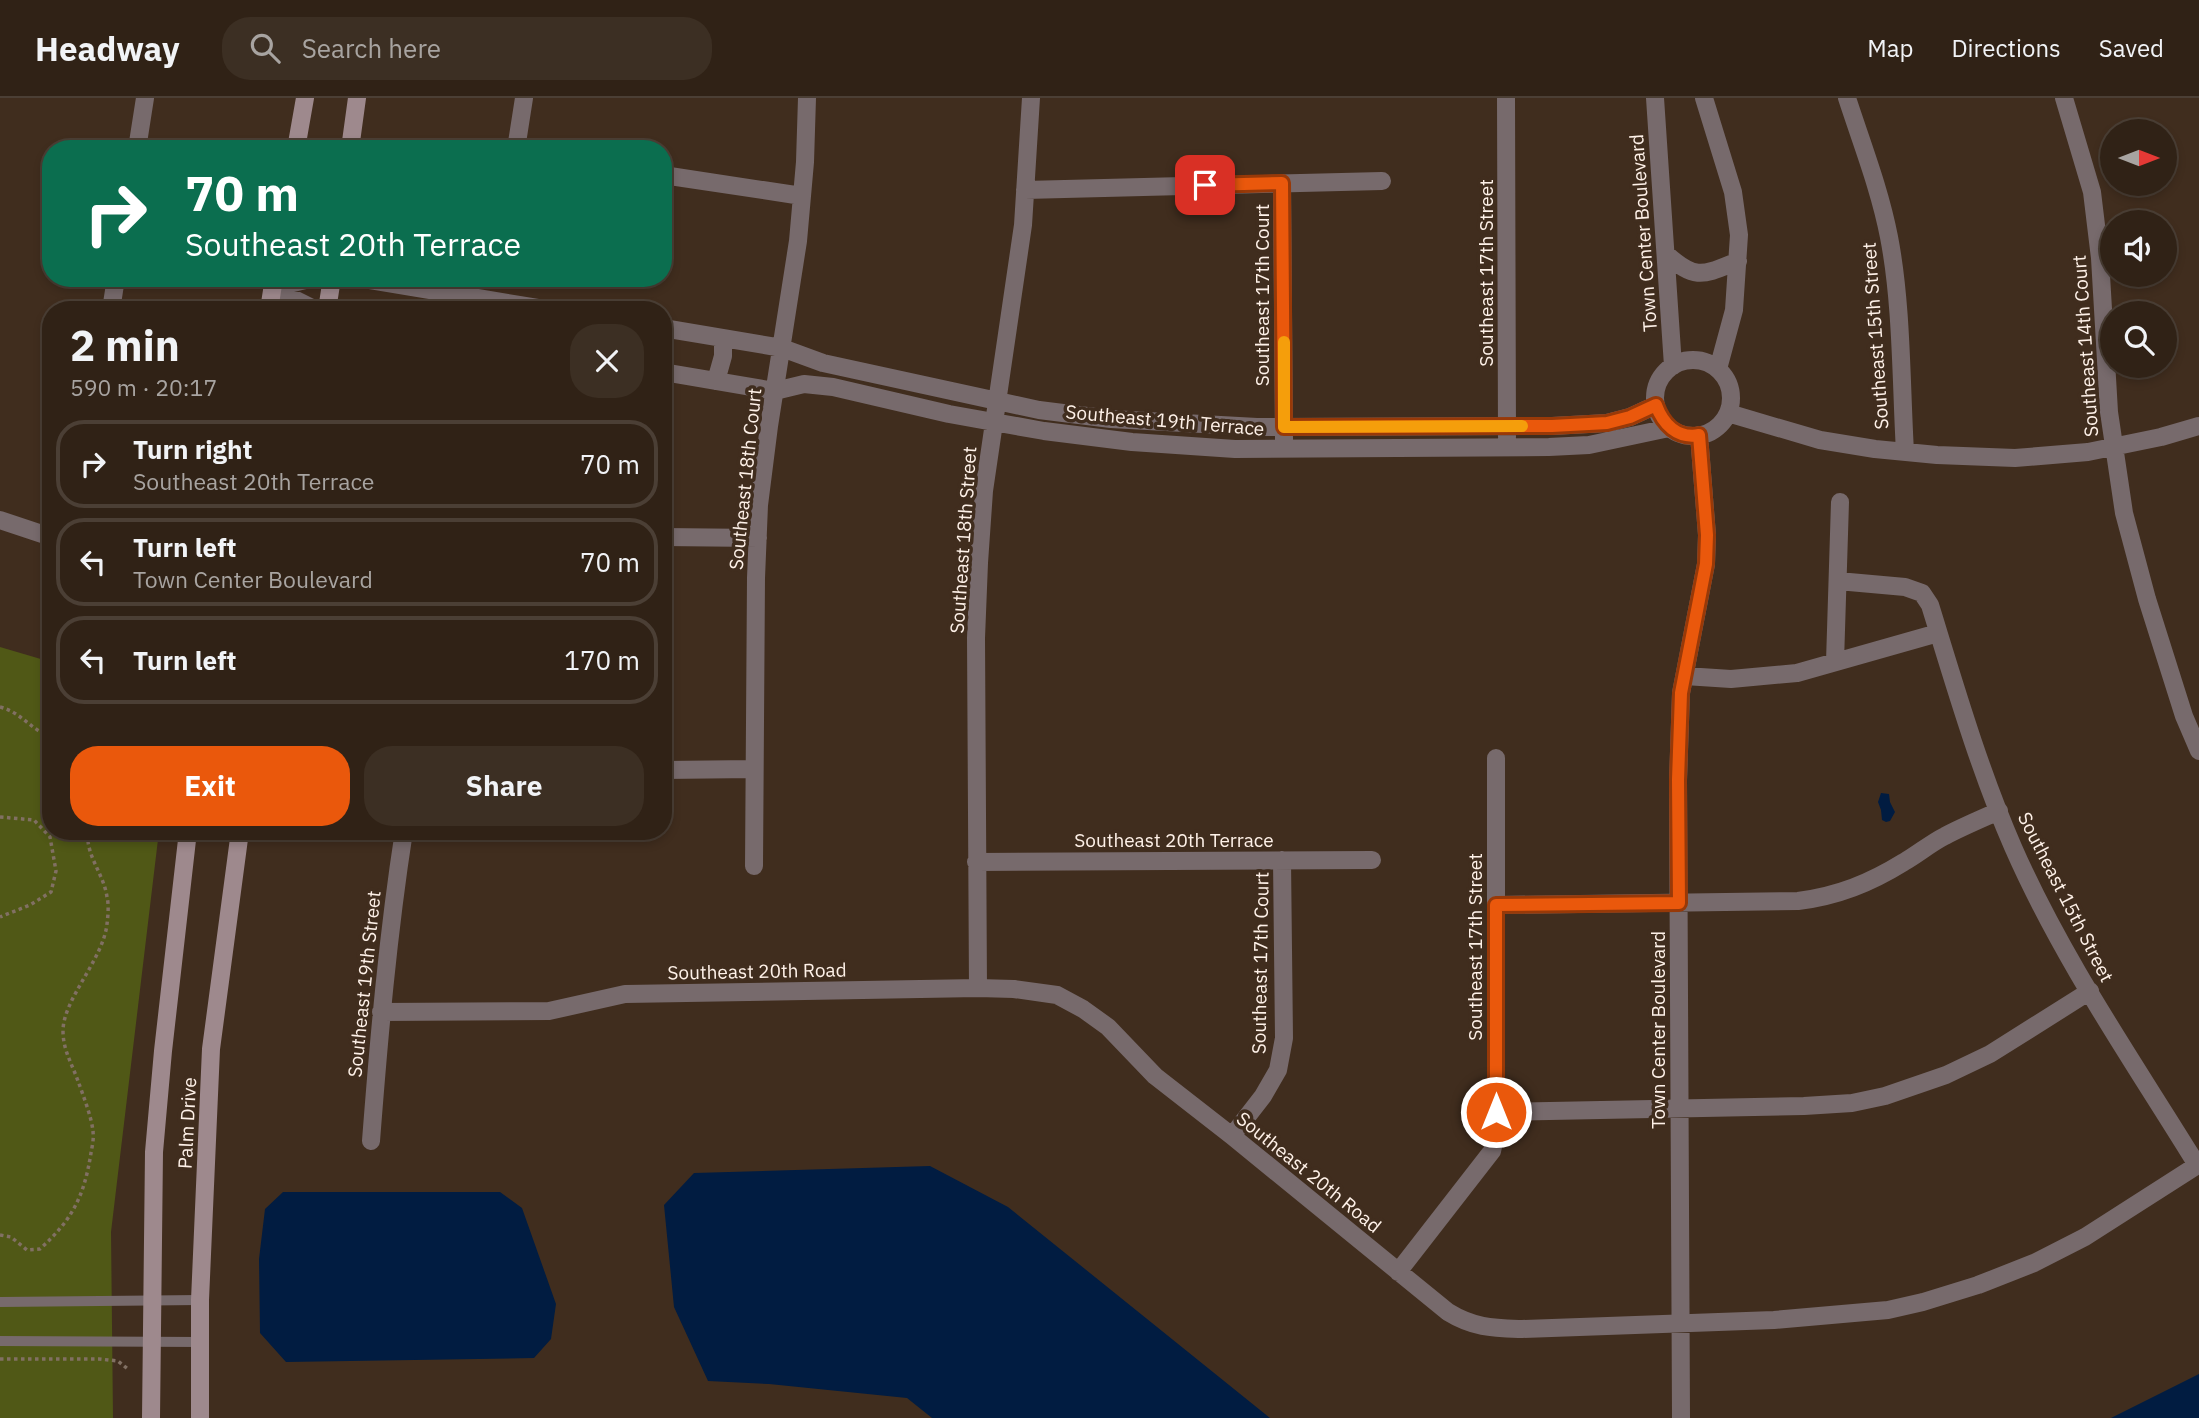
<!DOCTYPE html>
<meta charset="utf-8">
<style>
body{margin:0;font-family:"IBM Plex Sans",sans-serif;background:#3c2f23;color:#f1f3f6;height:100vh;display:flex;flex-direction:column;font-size:26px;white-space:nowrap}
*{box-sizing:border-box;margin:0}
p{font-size:23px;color:#a8a4a1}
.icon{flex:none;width:38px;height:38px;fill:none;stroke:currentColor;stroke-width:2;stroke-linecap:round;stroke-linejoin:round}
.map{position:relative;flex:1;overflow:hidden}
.drawer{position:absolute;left:42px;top:203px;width:630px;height:539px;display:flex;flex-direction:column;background:#302216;border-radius:28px;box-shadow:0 4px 10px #0003,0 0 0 2px #4b3f35}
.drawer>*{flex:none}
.guide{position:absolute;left:42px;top:42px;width:630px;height:147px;border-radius:28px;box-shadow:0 4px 10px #0003,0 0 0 2px #4b3f35;background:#0b6e4f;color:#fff;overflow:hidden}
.needle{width:46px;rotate:90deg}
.buttons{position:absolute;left:2100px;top:21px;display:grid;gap:14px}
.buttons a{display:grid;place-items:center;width:77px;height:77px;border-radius:50%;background:#302216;box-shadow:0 4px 10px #0003,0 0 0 2px #4b3f35;font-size:35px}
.pin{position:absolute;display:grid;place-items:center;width:60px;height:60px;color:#fff;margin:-30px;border-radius:14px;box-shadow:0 4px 10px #0006}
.me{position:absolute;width:77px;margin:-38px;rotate:0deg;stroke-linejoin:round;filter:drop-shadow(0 0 5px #0008)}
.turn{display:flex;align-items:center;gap:24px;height:147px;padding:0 28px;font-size:32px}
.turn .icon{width:91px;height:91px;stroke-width:2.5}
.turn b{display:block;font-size:49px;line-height:60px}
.round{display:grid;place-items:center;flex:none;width:74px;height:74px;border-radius:28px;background:#3c2f23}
.headline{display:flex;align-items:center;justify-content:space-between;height:119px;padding:0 28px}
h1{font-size:42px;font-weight:800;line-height:52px}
.button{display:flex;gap:14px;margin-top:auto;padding:14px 28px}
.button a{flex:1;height:80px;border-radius:28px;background:#ea580c;color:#fff;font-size:28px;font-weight:800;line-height:80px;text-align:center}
.button a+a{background:#3c2f23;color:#f1f3f6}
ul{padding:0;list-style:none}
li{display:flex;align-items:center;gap:21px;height:88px;margin:0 14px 10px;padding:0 14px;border:4px solid #4b3f35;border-radius:28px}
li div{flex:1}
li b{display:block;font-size:26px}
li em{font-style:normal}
header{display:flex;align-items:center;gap:42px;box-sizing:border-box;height:98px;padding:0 35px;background:#302216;border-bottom:2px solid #4b3f35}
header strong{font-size:33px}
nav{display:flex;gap:38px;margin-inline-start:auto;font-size:24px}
.search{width:490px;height:63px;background:#3c2f23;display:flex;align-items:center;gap:18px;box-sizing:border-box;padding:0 24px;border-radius:28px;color:#a8a4a1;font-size:26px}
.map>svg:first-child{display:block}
.green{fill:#505816}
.water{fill:#011c41}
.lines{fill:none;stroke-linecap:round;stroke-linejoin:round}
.path{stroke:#817063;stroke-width:3.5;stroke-dasharray:3.5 3.5;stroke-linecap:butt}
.service{stroke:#776a6c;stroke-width:10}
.minor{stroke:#776a6c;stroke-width:18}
.secondary{stroke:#9e898d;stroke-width:18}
.route-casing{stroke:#983908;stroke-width:18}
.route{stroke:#ea580c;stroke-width:12}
.slow{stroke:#f59e0b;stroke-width:12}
.labels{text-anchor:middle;stroke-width:7;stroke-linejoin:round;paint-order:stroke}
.street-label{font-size:19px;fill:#fef1e8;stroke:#402d1e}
</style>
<header>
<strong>Headway</strong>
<div class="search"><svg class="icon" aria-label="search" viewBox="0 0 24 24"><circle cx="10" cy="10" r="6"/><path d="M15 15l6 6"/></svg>Search here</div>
<nav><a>Map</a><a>Directions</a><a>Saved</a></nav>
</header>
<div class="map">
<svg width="2199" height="1320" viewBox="0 0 2199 1320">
<rect width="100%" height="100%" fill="#402d1e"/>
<path class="green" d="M0,549l51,15v169h108l-48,401 2,186h-113z"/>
<path class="water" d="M1881,695l8,1 1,8 5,10 -5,9 -4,1 -4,-2 -1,-10 -3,-8z
M930,1068l78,41 262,211h-338l-25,-20 -138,-14 -61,-3 -34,-74 -10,-102 30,-32z
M283,1094h217l22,16 34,96 -5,35 -17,19 -248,4 -26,-29 -1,-74 6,-50z
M2199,1276v44h-88z"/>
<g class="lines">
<path class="path" d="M0,609c21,5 31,23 51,30
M0,719l34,3 16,17 6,34 -5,21 -21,13 -30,12
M0,1137l11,2 16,13 13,-1c32,-29 44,-52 51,-96 1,-6 3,-14 2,-21 -1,-14 -10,-37 -15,-51 -6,-17 -15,-31 -15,-50 0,-32 40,-71 44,-107 1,-8 2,-19 0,-27 -3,-23 -22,-42 -19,-66
M0,1261h99l19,2 11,9"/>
<path class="service" d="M0,1204l200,-2
M0,1243l200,1"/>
<path class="minor" d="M1506,0l1,339
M1655,0l18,268
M1704,0l29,94 6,43 -5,75 -16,59
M1847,0c15,46 33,92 42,139 13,67 12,146 16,215
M2064,0l28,94 8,66 9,154 15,101 23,86 37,117 15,35
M137,51l8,-51
M516,51l8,-51
M663,77l139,21
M1282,85l2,256
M1025,92l357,-9
M1666,156c30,27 37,21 72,7
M358,180l192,32
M272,190l44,22
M272,190l42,-10
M111,212l5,-32
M663,230l119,20 41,15 216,47 72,9 146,8 295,-1 55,-3 23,-6 26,-12
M1655 300a38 38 0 1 1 76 0a38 38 0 1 1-76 0Z
M663,274l112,19 29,-7 29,3 116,27 95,17 88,11 103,7 314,-2 40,-2 80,-17
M716,283l7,-25v-18
M1728,315l92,27 55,9 62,6 78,3 73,-6 73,-15 38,-11
M0,422l51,17
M663,439l95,1
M1838,483l67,6 17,6 8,12c25,81 49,164 83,242 49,112 120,214 184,318
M1835,564l5,-160
M1685,578l46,3 66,-6 141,-40
M663,672l91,-1
M976,764l396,-2
M754,768l2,-288 3,-73 10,-79 29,-185 7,-79 2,-64
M1496,807l302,-4c40,-5 72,-18 106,-39 14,-8 27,-19 41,-26 17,-9 36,-17 54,-25
M978,890l-2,-350 3,-75 5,-72 39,-266 8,-127
M381,914l168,-1 76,-17 353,-6 36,1 43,6 26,14 25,18 47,49 77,60 216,176c26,16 45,16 74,17l252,-9 114,-10 35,-8 55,-17 56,-22 51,-26 114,-73
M1496,1014l308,-6 48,-3 33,-7 61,-21 44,-21 100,-63
M1232,1038l31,-40 15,-26 6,-32 -2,-178
M371,1043c8,-104 17,-207 33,-310
M1398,1174l94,-121 4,-18v-375
M1681,1319l-3,-636 3,-88 25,-129 1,-29 -8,-100"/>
<path class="secondary" d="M296,51l9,-51
M350,51l7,-51
M269,212l5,-32
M327,212l5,-32
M151,1320l3,-266 9,-101 25,-220
M200,1320v-118l11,-251 29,-218"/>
</g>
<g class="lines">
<g class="route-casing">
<path id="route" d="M1205,87l77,-2 2,244 268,-1 55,-3 23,-6 26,-12c7,19 21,34 43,30l8,100 -1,29 -25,129 -3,87 1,123 -183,2v207"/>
</g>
<use href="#route" class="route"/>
<path class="slow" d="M1284,244v85l238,-1"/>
</g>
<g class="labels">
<g class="street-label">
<text transform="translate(1643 135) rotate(-94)" y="7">Town Center Boulevard</text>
<text transform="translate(1486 175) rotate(-90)" y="7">Southeast 17th Street</text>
<text transform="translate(1262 197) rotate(-90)" y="7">Southeast 17th Court</text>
<text transform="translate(1875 238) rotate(-94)" y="7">Southeast 15th Street</text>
<text transform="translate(2085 248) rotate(-94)" y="7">Southeast 14th Court</text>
<text transform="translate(1165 322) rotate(5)" y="7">Southeast 19th Terrace</text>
<text transform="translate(745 381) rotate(-84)" y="7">Southeast 18th Court</text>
<text transform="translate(963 442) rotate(-86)" y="7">Southeast 18th Street</text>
<text x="1174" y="749">Southeast 20th Terrace</text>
<text transform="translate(2066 799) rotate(63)" y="7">Southeast 15th Street</text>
<text transform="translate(1475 849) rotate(-90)" y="7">Southeast 17th Street</text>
<text transform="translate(1260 865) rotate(-89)" y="7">Southeast 17th Court</text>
<text transform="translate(757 873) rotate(-1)" y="7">Southeast 20th Road</text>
<text transform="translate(364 886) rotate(-84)" y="7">Southeast 19th Street</text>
<text transform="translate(1658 932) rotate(-90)" y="7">Town Center Boulevard</text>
<text transform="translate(187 1025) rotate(-87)" y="7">Palm Drive</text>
<text transform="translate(1309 1074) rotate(39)" y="7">Southeast 20th Road</text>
</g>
</g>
</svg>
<div class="buttons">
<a><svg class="needle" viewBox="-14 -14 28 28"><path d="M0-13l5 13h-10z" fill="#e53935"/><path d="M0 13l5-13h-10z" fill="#a8a4a1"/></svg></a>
<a><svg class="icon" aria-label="sound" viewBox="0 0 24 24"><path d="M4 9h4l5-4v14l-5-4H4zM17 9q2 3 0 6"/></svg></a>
<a><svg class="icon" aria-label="search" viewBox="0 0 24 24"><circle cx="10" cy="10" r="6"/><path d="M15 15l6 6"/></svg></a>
</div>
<div class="pin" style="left:1205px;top:87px;background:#d93025"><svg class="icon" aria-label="arrive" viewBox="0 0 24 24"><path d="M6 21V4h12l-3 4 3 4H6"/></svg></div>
<svg class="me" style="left:1496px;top:1014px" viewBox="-20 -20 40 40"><circle r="17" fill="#ea580c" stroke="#fff" stroke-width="3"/><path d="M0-11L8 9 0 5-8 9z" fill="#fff"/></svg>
<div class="guide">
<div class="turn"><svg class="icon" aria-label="right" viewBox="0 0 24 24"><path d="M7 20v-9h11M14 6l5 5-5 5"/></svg><div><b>70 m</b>Southeast 20th Terrace</div></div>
</div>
<section class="drawer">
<div class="headline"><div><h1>2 min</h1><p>590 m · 20:17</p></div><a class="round"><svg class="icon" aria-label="close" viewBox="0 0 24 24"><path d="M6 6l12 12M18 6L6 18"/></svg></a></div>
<ul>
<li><svg class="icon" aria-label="right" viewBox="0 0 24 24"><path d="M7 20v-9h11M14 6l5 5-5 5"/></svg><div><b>Turn right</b><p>Southeast 20th Terrace</p></div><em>70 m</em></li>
<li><svg class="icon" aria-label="left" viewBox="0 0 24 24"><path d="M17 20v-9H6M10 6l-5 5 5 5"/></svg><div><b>Turn left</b><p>Town Center Boulevard</p></div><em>70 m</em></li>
<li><svg class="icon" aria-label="left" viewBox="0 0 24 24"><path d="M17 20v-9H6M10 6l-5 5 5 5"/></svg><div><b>Turn left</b></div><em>170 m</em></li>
</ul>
<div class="button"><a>Exit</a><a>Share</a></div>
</section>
</div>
